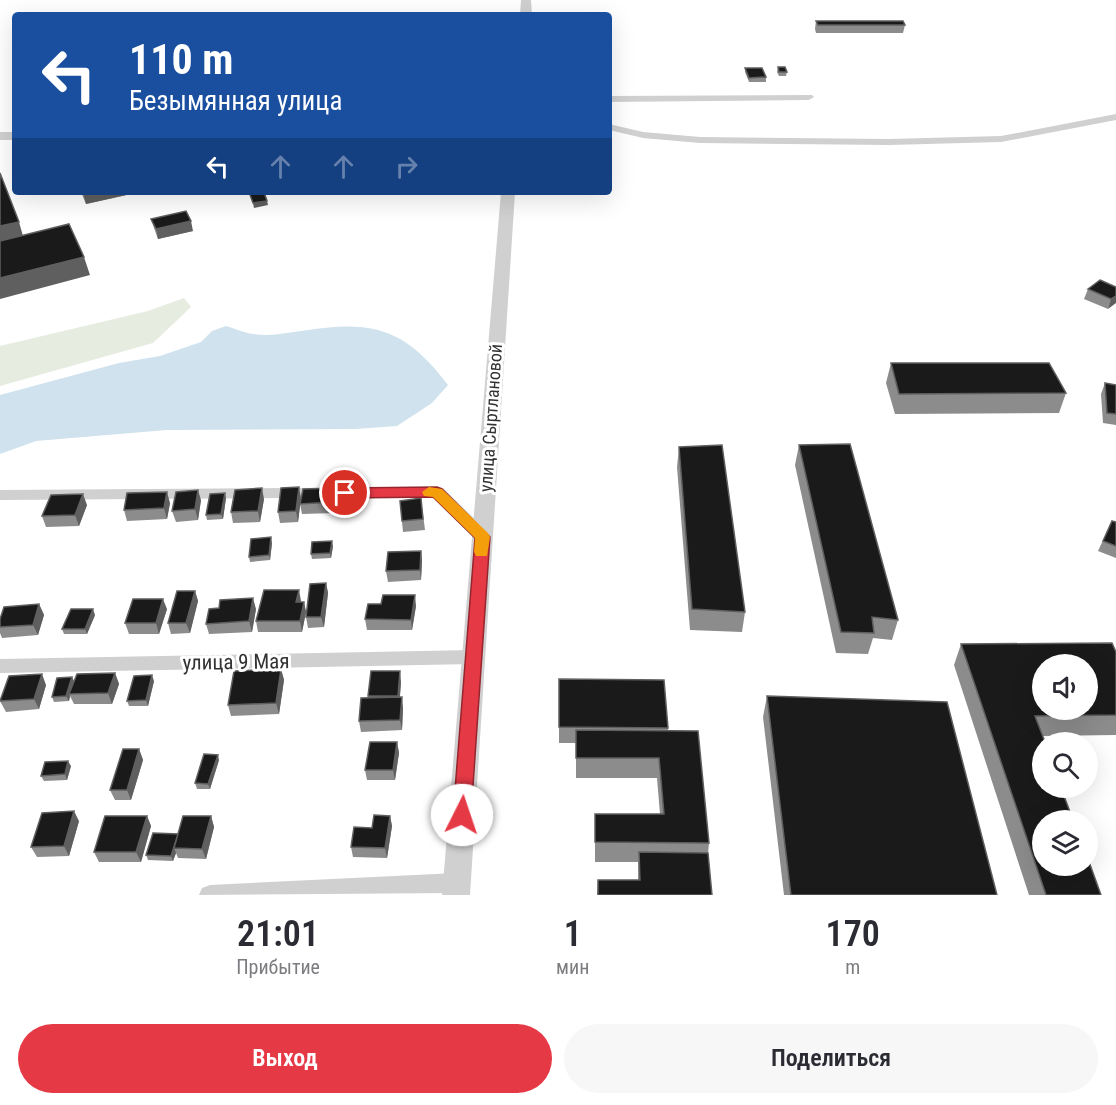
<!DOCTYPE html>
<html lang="ru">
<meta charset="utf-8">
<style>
body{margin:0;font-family:"Roboto Condensed",sans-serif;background:#f7f7f7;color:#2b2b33;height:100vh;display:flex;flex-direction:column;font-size:22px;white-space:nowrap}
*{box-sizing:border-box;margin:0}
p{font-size:20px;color:#7c7c81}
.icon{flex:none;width:33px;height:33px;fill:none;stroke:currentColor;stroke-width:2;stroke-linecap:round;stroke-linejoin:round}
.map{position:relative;height:895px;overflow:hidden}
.details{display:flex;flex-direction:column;background:#fff;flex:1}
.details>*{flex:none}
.top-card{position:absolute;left:12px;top:12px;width:600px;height:183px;border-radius:6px;box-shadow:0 6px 24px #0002;background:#1a4fa0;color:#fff;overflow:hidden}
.controls{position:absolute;left:1032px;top:654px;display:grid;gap:12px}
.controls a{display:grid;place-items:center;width:66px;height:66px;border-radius:50%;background:#fff;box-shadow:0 6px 24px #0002;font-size:30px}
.pin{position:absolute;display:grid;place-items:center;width:51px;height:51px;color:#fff;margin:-26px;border:3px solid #fff;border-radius:50%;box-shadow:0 2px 6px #0007}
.me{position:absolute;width:66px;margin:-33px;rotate:4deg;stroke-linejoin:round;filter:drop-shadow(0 0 4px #0008)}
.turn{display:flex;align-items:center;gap:21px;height:126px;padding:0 18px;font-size:27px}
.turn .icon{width:78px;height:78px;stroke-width:2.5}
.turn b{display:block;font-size:42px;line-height:51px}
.lanes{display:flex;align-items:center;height:57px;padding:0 18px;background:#0003;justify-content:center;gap:30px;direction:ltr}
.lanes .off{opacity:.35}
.eta{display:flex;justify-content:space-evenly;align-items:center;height:102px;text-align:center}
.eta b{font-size:36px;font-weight:600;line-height:42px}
.button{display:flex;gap:12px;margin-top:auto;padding:12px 18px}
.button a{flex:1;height:69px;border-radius:36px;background:#e63946;color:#fff;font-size:24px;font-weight:600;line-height:69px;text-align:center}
.button a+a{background:#f7f7f7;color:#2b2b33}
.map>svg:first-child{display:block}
.green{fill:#e6ecdf}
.water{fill:#cfe2ee}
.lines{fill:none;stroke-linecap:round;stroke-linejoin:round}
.minor{fill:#d0d0d0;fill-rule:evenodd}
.tertiary{fill:#d0d0d0;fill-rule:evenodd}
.wall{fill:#8c8c8c}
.shaded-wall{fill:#5f5f5f}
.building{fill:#1a1a1a;stroke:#5f5f5f;stroke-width:1.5;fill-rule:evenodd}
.route{fill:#e63946;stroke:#96252e;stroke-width:1.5}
.slow{fill:#f59e0b}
.labels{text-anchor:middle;stroke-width:6;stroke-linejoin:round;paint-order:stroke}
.street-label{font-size:18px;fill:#333;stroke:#fff}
.near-street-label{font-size:21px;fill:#333;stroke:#fff}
</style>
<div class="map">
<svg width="1116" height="895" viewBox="0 0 1116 895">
<rect width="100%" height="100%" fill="#fff"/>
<path class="green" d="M184,298l7,9 -38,36 -153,43v-40l148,-35z"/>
<path class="water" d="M226,326c8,2 18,7 27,8 17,3 38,-2 55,-4 67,-10 98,0 140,55l-16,18 -35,23 -42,3 -188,1 -131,11 -36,13v-59l119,-32 41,-7 41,-14 11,-11z"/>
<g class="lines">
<path class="minor" d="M812,95l2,2 -5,3 -200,2v-6z
M1116,114v6l-115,22 -112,3 -189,-2 -57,-5 -34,-8v-6l34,8 57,5 189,2 112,-3z
M437,487l6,1 46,45 2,4 -2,4h-12l-44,-44 -433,3v-10z
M473,650l6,2 3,5 -3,5 -6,2 -473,9v-14z
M457,873l8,3 3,7 -3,7 -8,3 -258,2 3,-7 8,-3z"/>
<path class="tertiary" d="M521,0h10l1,15h-12z
M0,132h15v8h-15z
M501,192h14l-45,703h-28z"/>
</g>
<path class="wall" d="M816,21l89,4 -2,8h-87l-1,-4z
M778,67l9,5 -1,4h-7l-2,-4z
M745,68l21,9v5h-17l-4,-10z
M81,192h59l-54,12z
M151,219l42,12 -35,8 -4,-11z
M1116,287l-8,22 -24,-10 4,-10z
M891,363l175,30 -7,20 -164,1 -9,-31z
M1105,383l11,2v40l-13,-2 -2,-29z
M799,445l99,175 -6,20 -19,-2 -5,16 -32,-1 -41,-188z
M679,447l66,165 -3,20 -52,-2 -13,-163z
M337,488l1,10 -2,15 -34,1 -2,-10z
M226,498l-3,21 -16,1 -1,-5z
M301,498l-3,24 -18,1 -2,-11z
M421,498l4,32 -22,2 -3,-31z
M264,499l-4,23 -27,1 -2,-11z
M201,500l-3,20 -22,2 -4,-11z
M170,503l-3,16 -40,2 -3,-11z
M87,505l-8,21 -33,1 -4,-11z
M1112,521l4,1v36l-18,-7z
M272,543l-2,17 -20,2 -1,-5z
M333,546l-2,12 -19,1 -1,-5z
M421,551l1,10 -1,19 -33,2 -2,-11z
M326,583l2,10 -4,34 -16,1 -2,-11z
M195,591l3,10 -8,32 -19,1 -3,-11z
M301,601v1h3l2,10 -4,20h-44l-2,-11z
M39,604l5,11 -6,20 -36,3 -2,-5v-14z
M416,606l-4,24h-45l-2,-11z
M167,609l-8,25h-30l-4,-11z
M256,609l-4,23 -43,2 -3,-10z
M95,615l-8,19h-23l-2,-5z
M961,644l155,8v83l-74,1 59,159h-72l-75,-230z
M281,669l3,11 -5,34 -48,2 -3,-11z
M115,673l4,11 -7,20h-38l-4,-8 -1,5 -15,1 -2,-5 20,-20 2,4z
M559,679l109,49v2l41,113 -1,11 4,41h-115l1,-15h40v-18h-43v-48h65l-3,-36h-81v-35h-17z
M154,681l-6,25h-19l-2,-5z
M401,682l-1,15 3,11 -1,22 -41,2 -2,-11 9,-23v-2z
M46,685l-7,24 -33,3 -6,-11z
M767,696l230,199h-213l-21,-178z
M397,742l2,11 -4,27h-28l-2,-10z
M139,749l4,11 -12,40h-16l-5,-10z
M219,760l-9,29h-13l-2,-6z
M71,766l-4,14 -23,1 -3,-5z
M147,816l4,10 -10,36h-42l-5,-10z
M211,816l3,11 -8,32 -28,-1 -2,-5 -3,8 -25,-1 -2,-5 32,-21z
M390,816l2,10 -5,32 -34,-1 -2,-10z
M79,821l-10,35 -32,1 -6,-10z"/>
<path class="shaded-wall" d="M83,192h57l-54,12z
M267,201l1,4 -14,3 -1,-5z
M191,221l2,10 -35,8 -2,-10z
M19,222l4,14 -23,5v-15z
M84,257l6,18 -90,24v-21z
M1116,296v7l-8,6 3,-10z
M299,487l2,11 -3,24 -2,-11z
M262,488l2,11 -4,23 -2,-11z
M337,488l1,10 -2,15 -2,-11z
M198,490l3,10 -3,20 -3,-11z
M167,492l3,11 -3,16 -3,-11z
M225,493l1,5 -3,21 -2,-5z
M83,494l4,11 -8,21 -4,-11z
M271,537l1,6 -2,17 -1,-5z
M332,541l1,5 -2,12 -1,-5z
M421,551l1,10 -1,19 -1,-10z
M326,583l2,10 -4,34 -3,-10z
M299,590l2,11 -3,11 -2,-10z
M195,591l3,10 -8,32 -4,-10z
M415,595l1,11 -4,24 -1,-10z
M253,598l3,11 -4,23 -3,-11z
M163,599l4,10 -8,25 -3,-11z
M304,602l2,10 -4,20 -2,-11z
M39,604l5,11 -6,20 -5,-10z
M93,609l2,6 -8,19 -2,-5z
M281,669l3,11 -5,34 -3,-11z
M400,671l1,11 -2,24 -1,-10z
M115,673l4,11 -7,20 -4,-11z
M42,674l4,11 -7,24 -5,-10z
M152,675l2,6 -6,25 -2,-6z
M72,677l2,5 -5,12 1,2 -1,5 -3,-5z
M402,697l1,11 -1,22 -2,-10z
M397,742l2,11 -4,27 -2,-10z
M139,749l4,11 -12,40 -4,-10z
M218,755l1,5 -9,29 -2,-5z
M68,761l3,5 -4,14 -2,-6z
M74,811l5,10 -10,35 -5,-10z
M147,816l4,10 -10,36 -5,-10z
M211,816l3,11 -8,32 -4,-10z
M390,816l2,10 -5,32 -2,-10z
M178,834l-4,14 2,5 -3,8 -2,-5z"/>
<path class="building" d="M816,21h87l2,4h-87z
M778,67h7l2,5h-8z
M745,68h17l4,9 -17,1z
M0,173l19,49 -19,4z
M249,192h15l3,9 -14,2z
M186,211l5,10 -35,8 -5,-10z
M69,224l15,33 -84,21v-37z
M1100,280l16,7v9l-5,3 -23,-10z
M891,363h158l17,30 -167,1z
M1105,383l11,2v29l-9,-1z
M850,444l48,176 -26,-3 2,16 -33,-1 -42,-187z
M722,445l23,167 -53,-3 -13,-162z
M299,487l-3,24 -18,1 3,-24z
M262,488l-4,23 -27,1 4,-22z
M337,488l-3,14 -34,2 3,-15z
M198,490l-3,19 -23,2 4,-19z
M167,492l-3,16 -40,2 3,-17z
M225,493l-4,21 -15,1 4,-21z
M83,494l-8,21 -33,1 9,-21z
M421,498l2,21 -21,2 -2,-20z
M1112,521l4,1v24l-13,-5z
M271,537l-2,18 -20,2 2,-18z
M332,541l-2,12 -19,1 1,-12z
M421,551l-1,19 -34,1 2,-19z
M326,583l-5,34h-15l4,-33z
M264,590h35l-3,12h8l-4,19h-44z
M177,591h18l-9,32h-18z
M383,595h32l-4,25 -46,-1 3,-15h13z
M253,598l-4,23 -43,3 3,-15 10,-1 1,-8z
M133,599h30l-7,24h-31z
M39,604l-6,21 -33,2v-8l4,-12z
M71,609h22l-8,20h-23z
M1112,643l4,9v63l-81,1 10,26h-3v46h19l12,32h-31v46h46v-7l13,36h-55l-85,-251zM1042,664h46v46h-46z
M281,669l-5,34 -48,2 6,-34z
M371,671h29l-2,25h-30z
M115,673l-7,20 -39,1 8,-20z
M42,674l-8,25 -34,2 9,-25z
M152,675l-6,25 -19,1 7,-25z
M72,677l-6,19 -14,1 5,-19z
M559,679l105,1 4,48 -109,-1z
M767,696l180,6 50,193h-206z
M402,697l-2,23 -41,1 2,-23z
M576,730l122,1 11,112 -114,-1v-28h69l-5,-56h-83z
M370,742h27l-4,28h-28z
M123,749h16l-12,41h-17z
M204,754l14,1 -10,29 -13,-1z
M68,761l-3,13 -24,2 4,-14z
M74,811l-10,35 -33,1 11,-34z
M374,815l16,1 -5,32 -34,-1 3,-20 18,1z
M105,816h42l-11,36h-42z
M183,816h28l-9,33 -28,-1z
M153,833l25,1 -7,22 -25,-1z
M639,852l69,1 4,42h-114v-15h42z"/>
<path class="route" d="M437,487l5,2 48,48 -19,278 -2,6 -7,2 -7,-2 -2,-6 22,-277 -42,-41 -88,1 -7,-5 7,-5z"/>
<path class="slow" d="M429,487l13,2 46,44 2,4 -3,19h-11l-2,-4 1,-14 -42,-41 -9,-1 -2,-4z"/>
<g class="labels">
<g class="street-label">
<text transform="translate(491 418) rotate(-86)" y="6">улица Сыртлановой</text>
</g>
<g class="near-street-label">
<text transform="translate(236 662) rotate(-1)" y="7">улица 9 Мая</text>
</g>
</g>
</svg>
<div class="controls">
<a><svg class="icon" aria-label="sound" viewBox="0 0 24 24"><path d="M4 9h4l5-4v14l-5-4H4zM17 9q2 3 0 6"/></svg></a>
<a><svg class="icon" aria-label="search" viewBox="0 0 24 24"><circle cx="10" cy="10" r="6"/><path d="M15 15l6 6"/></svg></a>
<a><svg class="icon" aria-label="layers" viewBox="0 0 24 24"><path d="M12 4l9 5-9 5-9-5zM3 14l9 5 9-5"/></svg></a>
</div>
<div class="pin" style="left:345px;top:493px;background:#d93025"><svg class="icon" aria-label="arrive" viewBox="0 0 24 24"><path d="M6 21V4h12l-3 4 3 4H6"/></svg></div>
<svg class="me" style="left:462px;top:815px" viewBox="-20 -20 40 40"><circle r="19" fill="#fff"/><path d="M0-13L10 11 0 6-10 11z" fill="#e63946"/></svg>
<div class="top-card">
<div class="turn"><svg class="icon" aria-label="left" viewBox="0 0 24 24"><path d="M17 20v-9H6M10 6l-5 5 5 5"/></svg><div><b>110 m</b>Безымянная улица</div></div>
<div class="lanes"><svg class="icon" aria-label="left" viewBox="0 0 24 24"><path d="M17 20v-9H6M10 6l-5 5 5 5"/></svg><svg class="icon off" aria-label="ahead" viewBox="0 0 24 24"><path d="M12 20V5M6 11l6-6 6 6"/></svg><svg class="icon off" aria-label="ahead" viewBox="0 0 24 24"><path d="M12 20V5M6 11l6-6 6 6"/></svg><svg class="icon off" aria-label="right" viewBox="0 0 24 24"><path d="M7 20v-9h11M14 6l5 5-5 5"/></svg></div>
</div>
</div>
<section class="details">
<div class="eta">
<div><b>21:01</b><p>Прибытие</p></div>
<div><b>1</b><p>мин</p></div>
<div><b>170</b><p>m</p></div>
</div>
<div class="button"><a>Выход</a><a>Поделиться</a></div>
</section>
